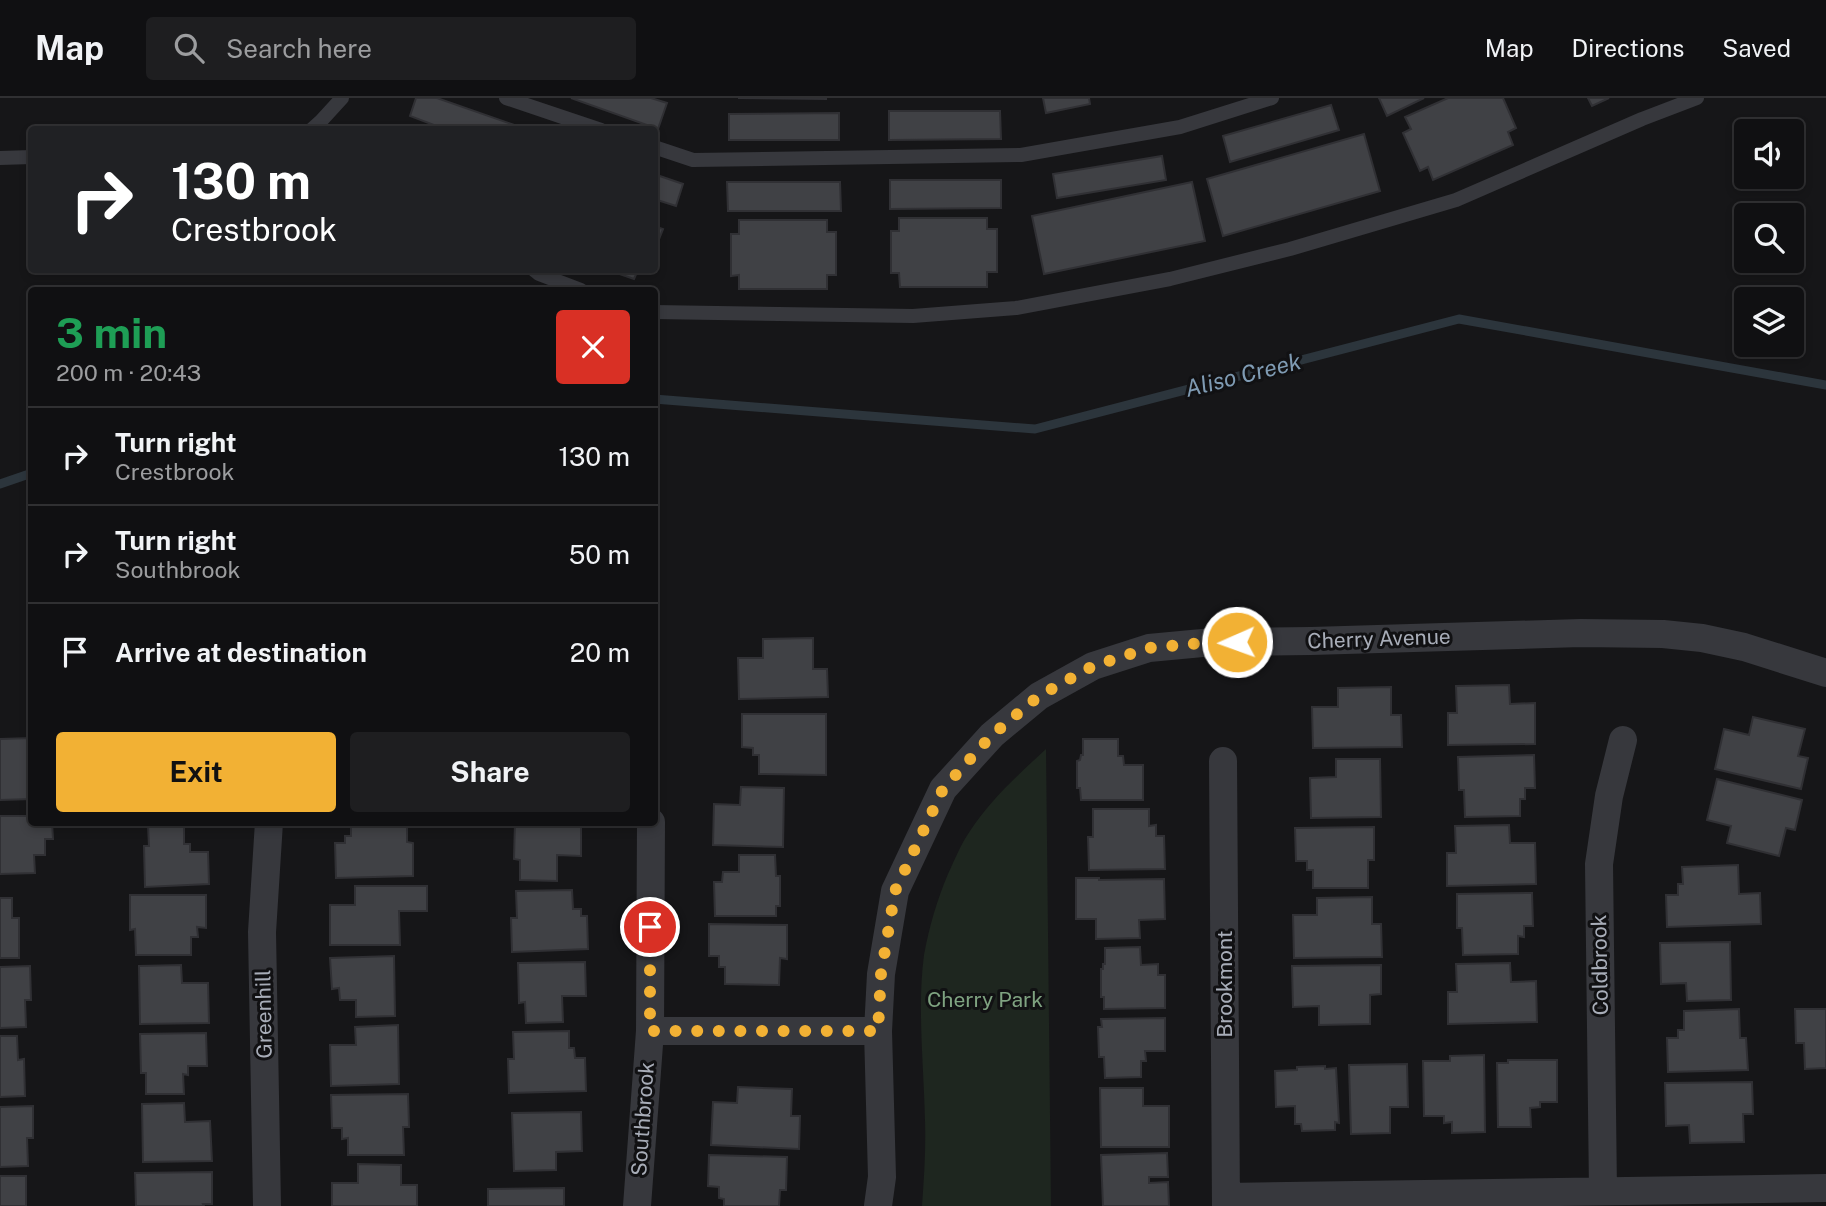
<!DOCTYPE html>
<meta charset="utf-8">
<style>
body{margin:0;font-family:"Public Sans",sans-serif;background:#1e1e20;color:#f1f3f6;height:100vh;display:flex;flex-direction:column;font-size:26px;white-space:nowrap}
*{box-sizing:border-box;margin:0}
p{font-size:23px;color:#9c9d9f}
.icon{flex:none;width:38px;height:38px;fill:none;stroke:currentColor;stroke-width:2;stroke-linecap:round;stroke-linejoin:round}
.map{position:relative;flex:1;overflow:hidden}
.drawer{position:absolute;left:28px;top:189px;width:630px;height:539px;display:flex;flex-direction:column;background:#101012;border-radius:7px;box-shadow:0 4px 10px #0003,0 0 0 2px #303032}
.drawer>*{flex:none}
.guide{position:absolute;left:28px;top:28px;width:630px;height:147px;border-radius:7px;box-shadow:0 4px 10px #0003,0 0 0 2px #303032;background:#202124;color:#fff;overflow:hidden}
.controls{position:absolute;left:1734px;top:21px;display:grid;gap:14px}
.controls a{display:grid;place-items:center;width:70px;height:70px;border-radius:7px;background:#101012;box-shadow:0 4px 10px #0003,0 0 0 2px #303032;font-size:35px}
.pin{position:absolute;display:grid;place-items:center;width:60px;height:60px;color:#fff;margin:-30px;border:4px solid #fff;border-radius:50%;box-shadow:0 2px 7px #0007}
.me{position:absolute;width:77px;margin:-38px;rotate:268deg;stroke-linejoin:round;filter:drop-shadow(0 0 5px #0008)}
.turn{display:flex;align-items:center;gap:24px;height:147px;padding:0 28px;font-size:32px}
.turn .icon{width:91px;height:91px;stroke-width:2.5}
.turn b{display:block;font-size:49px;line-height:60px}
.round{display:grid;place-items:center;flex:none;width:74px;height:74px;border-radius:7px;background:#1e1e20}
.overview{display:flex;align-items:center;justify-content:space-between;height:119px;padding:0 28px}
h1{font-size:42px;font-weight:700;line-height:52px;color:#1e9e55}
.cta{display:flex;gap:14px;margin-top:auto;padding:14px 28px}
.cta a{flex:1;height:80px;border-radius:7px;background:#f2b134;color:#111;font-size:28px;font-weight:700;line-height:80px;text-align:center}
.cta a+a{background:#1e1e20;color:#f1f3f6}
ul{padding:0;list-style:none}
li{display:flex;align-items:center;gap:21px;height:98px;padding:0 28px;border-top:2px solid #303032}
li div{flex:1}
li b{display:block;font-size:26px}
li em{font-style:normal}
header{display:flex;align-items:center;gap:42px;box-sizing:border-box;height:98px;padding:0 35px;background:#101012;border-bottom:2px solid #303032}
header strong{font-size:33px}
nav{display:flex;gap:38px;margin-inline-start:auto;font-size:24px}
.search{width:490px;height:63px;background:#1e1e20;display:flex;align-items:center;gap:18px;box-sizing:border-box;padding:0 24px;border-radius:7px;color:#9c9d9f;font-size:26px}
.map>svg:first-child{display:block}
.green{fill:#1e261f}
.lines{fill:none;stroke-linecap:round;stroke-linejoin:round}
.stream{stroke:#2c353c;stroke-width:9}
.building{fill:#404145;stroke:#303034;stroke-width:2}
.lane{stroke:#37383d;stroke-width:14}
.street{stroke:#37383d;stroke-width:28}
.route{stroke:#f2b134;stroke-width:12;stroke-dasharray:0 21.6}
.labels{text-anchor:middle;stroke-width:6;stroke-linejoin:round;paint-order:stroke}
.street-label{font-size:21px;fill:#a8adb8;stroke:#111113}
.park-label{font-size:21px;fill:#7fa381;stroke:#111113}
.water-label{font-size:23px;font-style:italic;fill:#7f9bb3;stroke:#111113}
</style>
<header>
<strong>Map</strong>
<div class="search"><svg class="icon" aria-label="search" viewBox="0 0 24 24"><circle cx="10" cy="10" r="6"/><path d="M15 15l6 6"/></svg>Search here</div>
<nav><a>Map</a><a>Directions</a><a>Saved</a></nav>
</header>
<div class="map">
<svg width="1826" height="1108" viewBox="0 0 1826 1108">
<rect width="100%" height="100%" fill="#161618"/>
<path class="green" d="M1046,651l5,457h-129c2,-28 4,-57 3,-85 -1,-53 -8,-114 -1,-166 5,-28 13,-55 24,-81 7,-15 13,-30 22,-43 20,-31 49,-57 76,-82z"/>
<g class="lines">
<path class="stream" d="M654,301l381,30 424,-110 367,66
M0,386l32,-11"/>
</g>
<path class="building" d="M416,0h21l86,30 -76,2 -37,-14z
M571,0h80l16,5 -9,26z
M738,0h88v1z
M1043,0h46l1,6 -44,9z
M1379,0h45l-37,18z
M1448,0h55l13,30 -8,4 5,13 -80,35 -5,-13 -8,4 -17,-38 8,-4 -6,-12z
M1588,0h21l-17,8z
M1331,7l8,25 -109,32 -7,-26z
M889,13h111l1,28 -112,1z
M839,15v27h-110v-26z
M1364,36l16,57 -157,45 -16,-57z
M1162,58l4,24 -109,18 -4,-24z
M654,76l29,10 -7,22 -22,-7z
M890,82h111v28l-111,1z
M727,84h113l1,29h-113z
M1192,84l13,59 -161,33 -12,-58z
M899,120h88v11h10v43h-10v15h-87l-1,-14h-8v-42h8z
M739,122h88v12h9v43h-9v14h-88v-14l-8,1v-42h8z
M654,128l9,3 -9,23z
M608,172h30l-4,9z
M813,540v31h14l1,28 -89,2 -1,-41h25v-19z
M1509,587l1,19 25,-1v41l-87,1v-32h9l-1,-27z
M1391,589v28h10l1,32 -89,1 -1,-41h26v-19z
M742,616h84v61l-67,-1v-19h-6v-7l-11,-1z
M1753,619l52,12 -7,27 10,2 -7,31 -86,-20 9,-40 25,6z
M32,640v61l-32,1v-61z
M1083,641h35v17h5l1,9h19v35h-62l-1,-12h-3v-27l3,-1 1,-5h2z
M1534,657l1,33h-10v11h-5v17l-55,1 -1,-27h-5l-1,-33z
M1336,661h44l1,58 -70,1 -1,-40 26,-1z
M1717,681l85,21 -7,30 -9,-2 -7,28 -52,-13 4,-17 -24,-6z
M741,689l43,1 -1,59 -70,-2 1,-41 26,1z
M1093,711h56v17l7,-1v11h8l1,33 -76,1 -1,-33h5z
M0,718h32v6h20l1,17h-8v16h-11l1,18 -35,1z
M351,724h56v20l6,1v33l-77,2 -1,-35h10v-7h6z
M515,724h66v34l-24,-1v26l-37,-1v-20l-6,-1z
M184,727v19h6v8h18l1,32 -64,3 -1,-41h5l-1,-20z
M1509,727l1,18h25l1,41 -89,2v-33h9l-1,-27z
M1374,729v33h-6v28h-55v-18h-6v-9h-11l-1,-33z
M739,757h36l1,21h4v30h-4v10h-61l-1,-34h8l1,-10h16z
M1738,767l1,29 21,-1 1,31 -94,3 -1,-32h12v-11h5l-1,-17z
M1076,780h23v2l65,-1 1,40 -26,1 1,18 -44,1v-20h-20z
M355,788h72v25h-28l1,34h-70v-40h25z
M572,792l1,19h8v7h6l1,33 -76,3 -1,-34h6l-1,-27z
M1532,795l1,33h-9v11l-6,-1v18l-55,1 -1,-27h-5v-34z
M130,797h76v33l-9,-1 1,10h-7v18h-55l-1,-26 -5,1z
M1372,799v27h9l1,33 -88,1 -1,-43h24v-17z
M0,800h12v20h7v40h-19z
M709,826l78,1v34l-7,-1 -1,27 -54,-1v-17h-6v-11h-10z
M1730,844l1,58 -44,1 -1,-18 -25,1 -1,-41z
M1140,849l1,18 17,-1v11h7v33l-61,1v-12h-3v-28h2v-5h2v-16z
M394,858l1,60 -39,1v-17h-16l-1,-12 -7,1 -2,-31z
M585,864l1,34h-24l1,26 -37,1 -1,-21 -6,1 -1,-40z
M1510,865l1,19 25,-1 1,41 -89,2v-32h9l-1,-28z
M181,867l1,18h26l1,40 -69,1 -1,-58z
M1381,867v29l-11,1v29l-51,1v-19l-26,1 -1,-41z
M30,868l1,34h-6l1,27 -26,1v-61z
M1739,911l1,29h6l2,32 -80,2 -1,-34h11v-8h6v-19z
M1795,911h31v59l-21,1 -1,-26h-8z
M1165,920v33h-20l1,10h-5v16l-36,1 -1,-21h-5l-1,-30h4l-1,-8z
M398,927l1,59 -68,2 -1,-41h26l-1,-18z
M569,933v17h5l1,10h10l1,33 -77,2 -1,-34h6l-1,-27z
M206,935l1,33h-19v9l-5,-1 1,20h-38v-21h-5l-1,-39z
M0,938h17l1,24 6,-1 1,37 -25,1z
M1484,957l1,77 -33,1v-11l-8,1v-7h-20l-1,-55h27v-5z
M1508,962h49v42h-17v5l-10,1 1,19h-33l-1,-64h11z
M1407,966l1,43h-18v26l-39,1 -2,-69z
M1325,968v3l11,-1 3,55 -4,-1v8l-33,1 -1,-7h-6v-18l-19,1 -1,-36 22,-1v-3z
M1752,984l1,32h-10l1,28 -54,1 -1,-18 -23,1 -1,-43z
M738,989l54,2 -1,27h9l-1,33 -88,-4 2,-43 24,1z
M1100,990h43v18h26v41h-68z
M408,996l1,33h-6l1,28h-56v-17l-6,1v-11h-10l-1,-33z
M184,1005l1,19 25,-1 2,40 -69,1 -1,-58z
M33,1008v32h-6l1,28 -28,1v-60z
M581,1014l1,39 -26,1v18l-42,1 -2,-58z
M1167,1055l1,24h-19v6l19,-1 1,24h-66l-2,-51z
M709,1057l78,2 -1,33h-6l-1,16h-55v-7l-5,-1v-11l-11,-1z
M358,1066l43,1v20h16v21h-85v-23h26z
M212,1074v32h-9l1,2h-68l-1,-33z
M0,1078h26v30h-26z
M564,1090v18h-76v-17z"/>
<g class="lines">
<path class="lane" d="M506,0l95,32
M311,32l10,-9 21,-23
M654,49l39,13 328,-5 159,-28 92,-29
M0,60l32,-1
M534,172l5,4 42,16
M654,214l259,4 103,-8 154,-29 120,-30 166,-49 186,-81 55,-21"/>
<path class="street" d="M1223,663l3,445
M650,933h228
M1603,1093l-4,-327 10,-68 14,-56
M1226,1099l600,-9
M267,1108l-5,-274 7,-110
M637,1108l13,-175 1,-209
M878,1108l4,-29 -4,-146 3,-57 14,-83 48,-102 49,-54 47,-39 54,-30 56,-18 64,-6 98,-1 270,-8 82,1 39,4 42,9 82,26"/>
</g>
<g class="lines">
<path class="route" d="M650,829v104h228l3,-57 14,-83 48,-102 49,-54 47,-39 54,-30 56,-18 64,-6h24"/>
</g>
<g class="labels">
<g class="street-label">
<text transform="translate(1379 541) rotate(-2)" y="7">Cherry Avenue</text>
<text transform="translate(1600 867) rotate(-91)" y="7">Coldbrook</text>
<text transform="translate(1225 886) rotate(-90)" y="7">Brookmont</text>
<text transform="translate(264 916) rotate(-91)" y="7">Greenhill</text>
<text transform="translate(643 1021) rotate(-86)" y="7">Southbrook</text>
</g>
<g class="park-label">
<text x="985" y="909">Cherry Park</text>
</g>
<g class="water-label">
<text transform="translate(1243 277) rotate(-14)" y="8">Aliso Creek</text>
</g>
</g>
</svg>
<div class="controls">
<a><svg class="icon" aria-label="sound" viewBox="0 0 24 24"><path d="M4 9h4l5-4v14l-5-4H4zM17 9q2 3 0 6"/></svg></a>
<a><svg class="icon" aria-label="search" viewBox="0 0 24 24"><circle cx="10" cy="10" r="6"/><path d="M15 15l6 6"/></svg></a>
<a><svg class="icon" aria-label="layers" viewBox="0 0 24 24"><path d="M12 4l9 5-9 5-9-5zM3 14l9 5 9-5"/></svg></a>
</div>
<div class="pin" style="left:650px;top:829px;background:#d93025"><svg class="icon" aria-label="arrive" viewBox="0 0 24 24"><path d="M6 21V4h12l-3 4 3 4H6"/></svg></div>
<svg class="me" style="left:1237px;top:544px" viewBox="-20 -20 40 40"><circle r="17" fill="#f2b134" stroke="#fff" stroke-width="3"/><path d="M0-11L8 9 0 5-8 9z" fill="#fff"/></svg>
<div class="guide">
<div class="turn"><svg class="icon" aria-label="right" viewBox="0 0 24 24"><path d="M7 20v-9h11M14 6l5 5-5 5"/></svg><div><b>130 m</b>Crestbrook</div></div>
</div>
<section class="drawer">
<div class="overview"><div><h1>3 min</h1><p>200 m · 20:43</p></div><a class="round" style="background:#d93025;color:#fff"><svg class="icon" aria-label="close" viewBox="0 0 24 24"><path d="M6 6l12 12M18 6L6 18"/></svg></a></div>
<ul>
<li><svg class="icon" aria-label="right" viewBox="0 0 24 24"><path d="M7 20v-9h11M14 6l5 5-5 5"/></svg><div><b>Turn right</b><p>Crestbrook</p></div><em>130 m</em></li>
<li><svg class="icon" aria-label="right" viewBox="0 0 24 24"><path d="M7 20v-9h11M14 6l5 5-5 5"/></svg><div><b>Turn right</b><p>Southbrook</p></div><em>50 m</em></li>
<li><svg class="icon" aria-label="arrive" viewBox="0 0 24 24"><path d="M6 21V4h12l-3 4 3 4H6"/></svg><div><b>Arrive at destination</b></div><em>20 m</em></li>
</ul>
<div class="cta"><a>Exit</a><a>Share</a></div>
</section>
</div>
